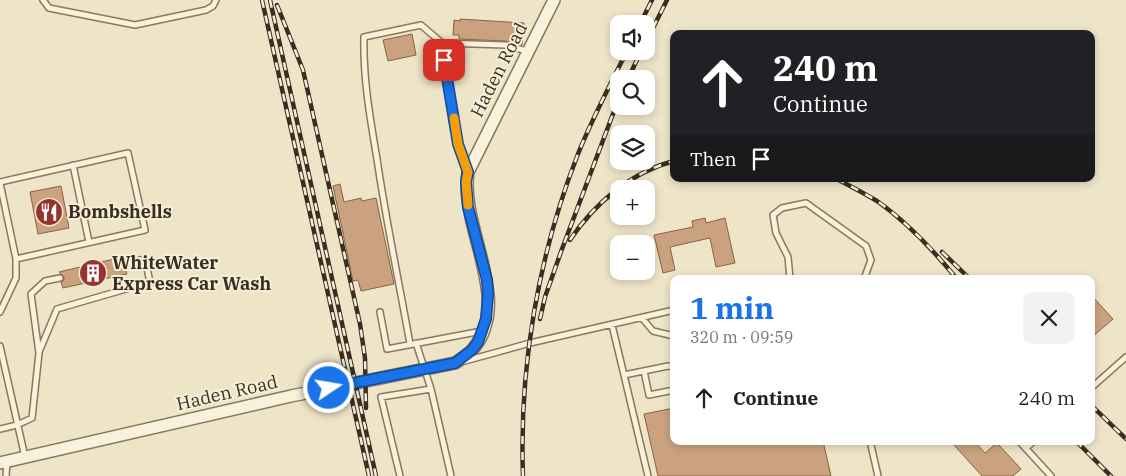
<!DOCTYPE html>
<meta charset="utf-8">
<style>
body{margin:0;font-family:"IBM Plex Serif",serif;background:#f2f2f2;color:#222;height:100vh;display:flex;flex-direction:column;font-size:19px;white-space:nowrap}
*{box-sizing:border-box;margin:0}
p{font-size:16px;color:#767676}
.icon{flex:none;width:28px;height:28px;fill:none;stroke:currentColor;stroke-width:2;stroke-linecap:round;stroke-linejoin:round}
.map{position:relative;flex:1;overflow:hidden}
.panel{position:absolute;left:670px;top:275px;width:425px;height:170px;display:flex;flex-direction:column;background:#fff;border-radius:10px;box-shadow:0 2px 8px #0003}
.panel>*{flex:none}
.banner{position:absolute;left:670px;top:30px;width:425px;height:152px;border-radius:10px;box-shadow:0 2px 8px #0003;background:#202124;color:#fff;overflow:hidden}
.fabs{position:absolute;left:610px;top:15px;display:grid;gap:10px}
.fabs a{display:grid;place-items:center;width:45px;height:45px;border-radius:10px;background:#fff;box-shadow:0 2px 8px #0003;font-size:25px}
.pin{position:absolute;display:grid;place-items:center;width:42px;height:42px;color:#fff;margin:-21px;border-radius:10px;box-shadow:0 2px 8px #0006}
.me{position:absolute;width:55px;margin:-28px;rotate:78deg;stroke-linejoin:round;filter:drop-shadow(0 0 4px #0008)}
.turn{display:flex;align-items:center;gap:18px;height:105px;padding:0 20px;font-size:22px}
.turn .icon{width:65px;height:65px;stroke-width:2.5}
.turn b{display:block;font-size:35px;line-height:42px}
.then{display:flex;align-items:center;height:48px;padding:0 20px;background:#0003;gap:10px;font-size:19px}
.round{display:grid;place-items:center;flex:none;width:52px;height:52px;border-radius:10px;background:#f2f2f2}
.overview{display:flex;align-items:center;justify-content:space-between;height:85px;padding:0 20px}
h1{font-size:30px;font-weight:700;line-height:38px;color:#1a73e8}
ul{padding:0;list-style:none}
li{display:flex;align-items:center;gap:15px;height:75px;padding:0 20px}
li div{flex:1}
li b{display:block;font-size:19px}
li em{font-style:normal}
.map>svg:first-child{display:block}
.building{fill:#cba27f;stroke:#896244}
.lines{fill:none;stroke-linecap:round;stroke-linejoin:round}
.service-casing{stroke:#8a775d;stroke-width:8}
.tertiary-casing{stroke:#8a775d;stroke-width:14}
.service{stroke:#f8f1dc;stroke-width:5}
.tertiary{stroke:#f8f1dc;stroke-width:11}
.rail-casing{stroke:#3b2e21;stroke-width:4.5}
.rail{stroke:#f5eed8;stroke-width:2.5;stroke-dasharray:8;stroke-linecap:butt}
.route-casing{stroke:#114b97;stroke-width:12}
.route{stroke:#1a73e8;stroke-width:9}
.slow{stroke:#f59e0b;stroke-width:9}
.labels{text-anchor:middle;stroke-width:4;stroke-linejoin:round;paint-order:stroke}
.street-label{font-size:18px;fill:#3b2e21;stroke:#f5eed8}
.poi-label{font-size:18px;font-weight:bold;fill:#3b2e21;stroke:#f5eed8;text-anchor:start}
</style>
<div class="map">
<svg width="1126" height="476" viewBox="0 0 1126 476">
<rect width="100%" height="100%" fill="#eee4c8"/>
<path class="building" d="M460,19l64,4 -2,22 -17,-4 -46,-2v-4h-6l1,-15 6,1z
M412,34l4,21 -28,6 -5,-21z
M340,184l4,18 17,-4 1,3 14,-3 18,86 -33,7 -3,-11 -5,1 -20,-95z
M61,186l8,42 -31,6 -8,-42z
M705,218l1,5 19,-5 10,45 -19,4 -6,-29 -40,9 5,23 -12,3 -9,-38 39,-8 -1,-6z
M122,257l1,3 -3,2v3l5,3 2,6 -64,14 -2,-6 3,-2v-3l-5,-5z
M1091,295l22,24 -22,19z
M674,408v33h149l8,35h-173l-14,-62z
M958,441h16l11,12 12,-10 24,26 -8,7h-31l-28,-31z"/>
<g class="lines">
<g class="service-casing">
<path id="service" d="M43,0l6,8 86,17 71,-15 7,-4 3,-6
M442,43l63,2 22,6
M73,165l16,77
M0,182l128,-29 17,77 -129,29
M0,183l16,76v19l-16,34
M790,279l-2,-22 -12,-24 -3,-18 9,-7 24,-5 60,43 5,14 -7,19
M380,312l7,37 95,-18
M642,318l11,13 21,5
M612,325l12,50 44,-9 6,1
M416,343l15,46 20,87
M410,344c-11,-62 -24,-123 -33,-185 -7,-41 -14,-81 -13,-122l57,-12 21,18 16,101 10,26
M0,346l25,111
M39,352l18,-43 93,-27 -5,-23 -21,5
M465,361l65,-18 144,-33
M644,371l5,24 25,-5
M624,375l24,101
M1091,388l35,-31
M0,429l17,-4 15,-7 7,-65 -8,-59 14,-13 15,-3
M870,441l8,35
M1019,441l32,35
M1026,448l8,-7
M6,476l1,-14
M400,476l-19,-79 50,-8"/>
</g>
<g class="tertiary-casing">
<path id="tertiary" d="M0,463l291,-67 164,-33c6,-4 13,-8 18,-14 41,-49 -14,-122 -5,-177l86,-172"/>
</g>
<use href="#service" class="service"/>
<use href="#tertiary" class="tertiary"/>
<g class="rail-casing">
<path id="rail" d="M262,0l107,476
M270,0l106,476
M277,5l26,65 57,254 5,34 1,50
M640,24l12,-24
M646,42l21,-42
M628,79l13,-28
M837,179c13,7 27,14 40,22 30,21 57,50 80,78
M570,240c24,-36 61,-68 104,-79
M942,252l28,27
M540,319l5,-22 17,-48 57,-151
M1091,405l35,34
M1076,441l35,35
M523,476c-4,-109 15,-220 55,-322 14,-35 32,-69 49,-103"/>
</g>
<use href="#rail" class="rail"/>
</g>
<g class="lines">
<g class="route-casing">
<path id="route" d="M329,388l126,-25 17,-13 6,-8 8,-23 2,-25 -1,-14 -19,-73 -2,-25 2,-10 -10,-28 -14,-84"/>
</g>
<use href="#route" class="route"/>
<path class="slow" d="M454,118l4,26 10,28 -2,10 2,23"/>
</g>
<defs>
<g id="restaurant-disc" transform="scale(1.4375)"><circle r="9.5" fill="#98322e" stroke="#f5eed8"/><path d="M-5-6h1v4h1v-4h1v4h1v-4h1v5L-1.5 .5V6h-2V.5L-5-1ZM5-6V6H3V1.5H1.5Q1.5-4 5-6Z" fill="#fff"/></g>
<g id="building-disc" transform="scale(1.4375)"><circle r="9.5" fill="#98322e" stroke="#f5eed8"/><path d="M-4-6H4V6H1V3H-1V6H-4ZM-2.5-4.3h1.7v1.8h-1.7ZM.8-4.3h1.7v1.8H.8ZM-2.5-1h1.7V.8h-1.7ZM.8-1h1.7V.8H.8Z" fill="#fff"/></g>
</defs>
<g fill-rule="evenodd">
<use href="#restaurant-disc" x="49" y="212"/>
<use href="#building-disc" x="93" y="273"/>
</g>
<g class="labels">
<g class="street-label">
<text transform="translate(499 70) rotate(-63)" y="6">Haden Road</text>
<text transform="translate(227 393) rotate(-13)" y="6">Haden Road</text>
</g>
<g class="poi-label">
<text x="68" y="218">Bombshells</text>
<text x="112" y="269">WhiteWater<tspan x="112" dy="21">Express Car Wash</tspan></text>
</g>
</g>
</svg>
<div class="fabs">
<a><svg class="icon" aria-label="sound" viewBox="0 0 24 24"><path d="M4 9h4l5-4v14l-5-4H4zM17 9q2 3 0 6"/></svg></a>
<a><svg class="icon" aria-label="search" viewBox="0 0 24 24"><circle cx="10" cy="10" r="6"/><path d="M15 15l6 6"/></svg></a>
<a><svg class="icon" aria-label="layers" viewBox="0 0 24 24"><path d="M12 4l9 5-9 5-9-5zM3 14l9 5 9-5"/></svg></a>
<a>+</a>
<a>−</a>
</div>
<div class="pin" style="left:444px;top:60px;background:#d93025"><svg class="icon" aria-label="arrive" viewBox="0 0 24 24"><path d="M6 21V4h12l-3 4 3 4H6"/></svg></div>
<svg class="me" style="left:329px;top:388px" viewBox="-20 -20 40 40"><circle r="17" fill="#1a73e8" stroke="#fff" stroke-width="3"/><path d="M0-11L8 9 0 5-8 9z" fill="#fff"/></svg>
<div class="banner">
<div class="turn"><svg class="icon" aria-label="ahead" viewBox="0 0 24 24"><path d="M12 20V5M6 11l6-6 6 6"/></svg><div><b>240 m</b>Continue</div></div>
<div class="then">Then<svg class="icon" aria-label="arrive" viewBox="0 0 24 24"><path d="M6 21V4h12l-3 4 3 4H6"/></svg></div>
</div>
<section class="panel">
<div class="overview"><div><h1>1 min</h1><p>320 m · 09:59</p></div><a class="round"><svg class="icon" aria-label="close" viewBox="0 0 24 24"><path d="M6 6l12 12M18 6L6 18"/></svg></a></div>
<ul>
<li><svg class="icon" aria-label="ahead" viewBox="0 0 24 24"><path d="M12 20V5M6 11l6-6 6 6"/></svg><div><b>Continue</b></div><em>240 m</em></li>
</ul>
</section>
</div>
